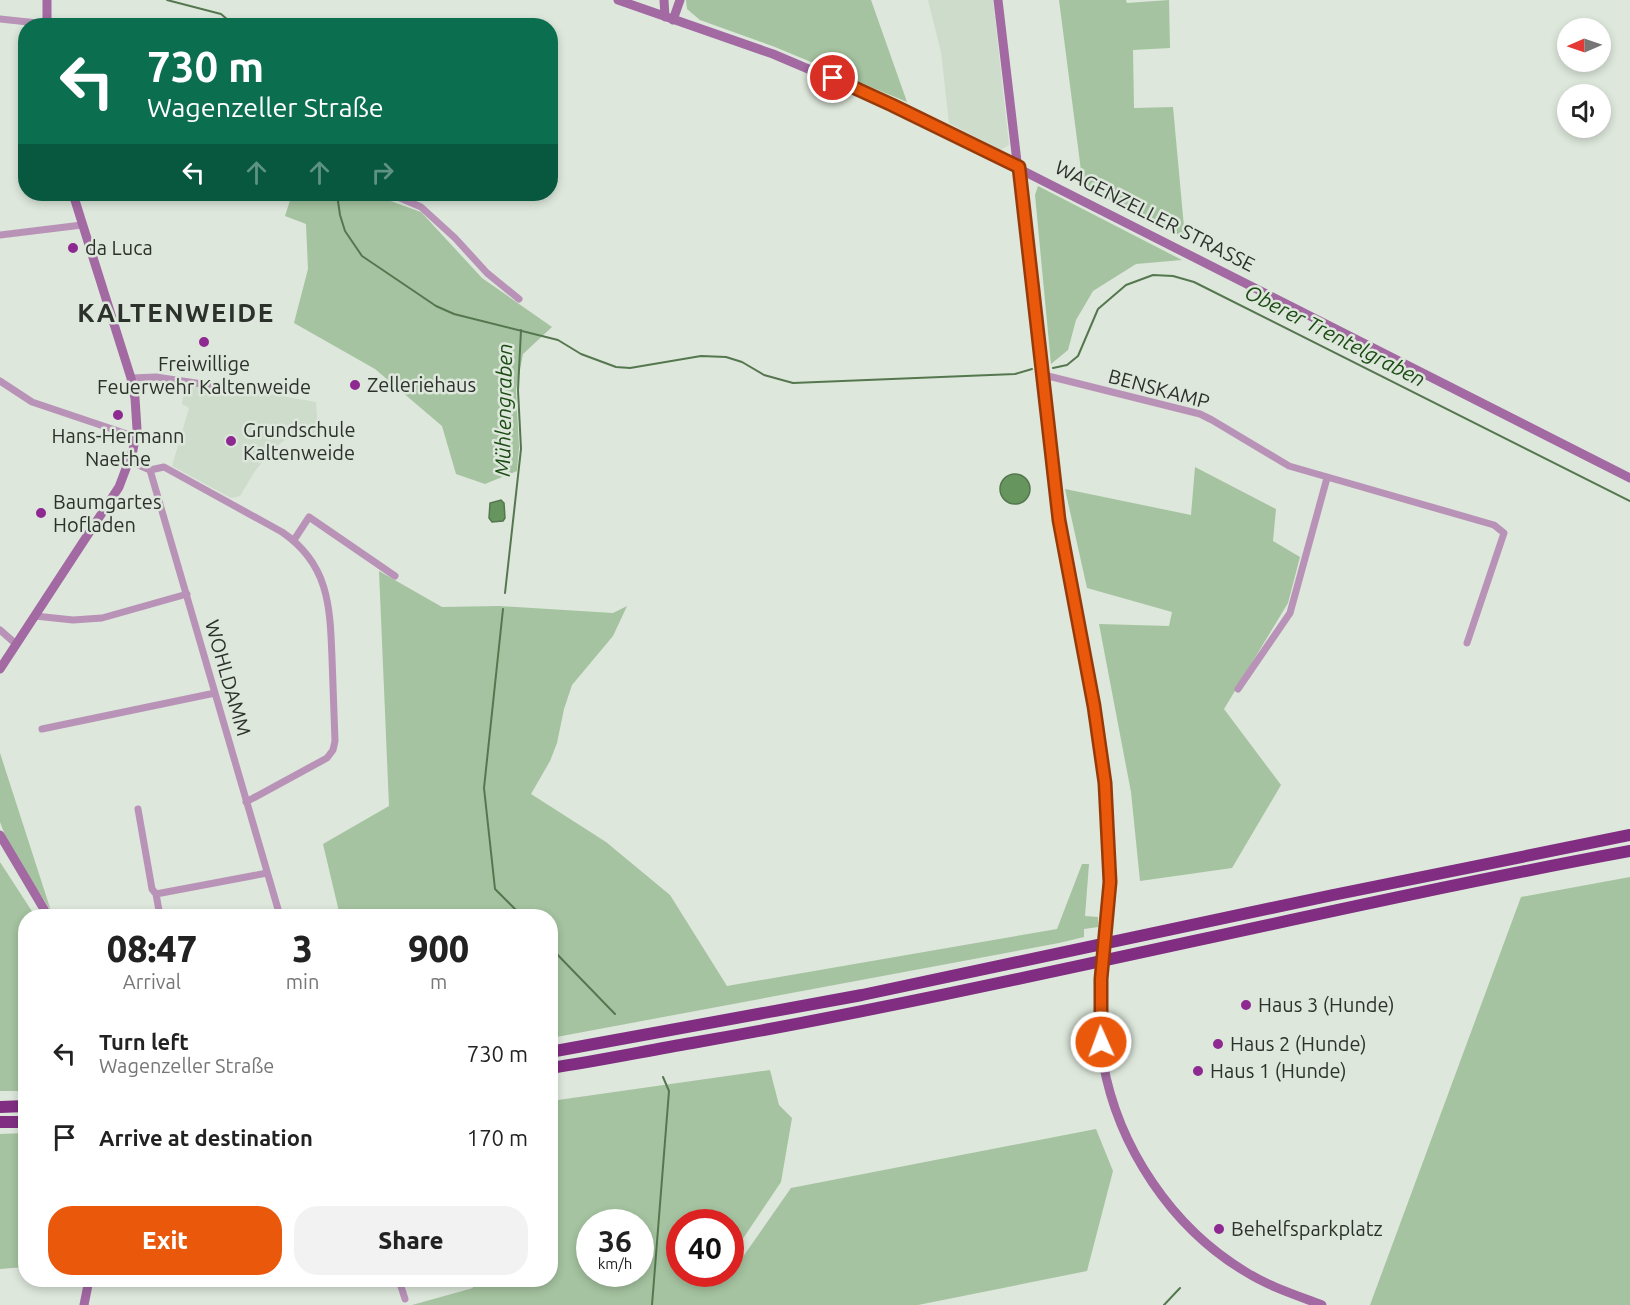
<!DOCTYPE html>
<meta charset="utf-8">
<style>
body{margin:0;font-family:Ubuntu,sans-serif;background:#f2f2f2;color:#222;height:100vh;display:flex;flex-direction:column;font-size:22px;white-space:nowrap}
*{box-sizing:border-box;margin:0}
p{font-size:20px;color:#767676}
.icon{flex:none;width:33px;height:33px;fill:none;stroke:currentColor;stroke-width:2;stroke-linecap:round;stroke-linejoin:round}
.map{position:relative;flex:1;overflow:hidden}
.details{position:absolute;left:18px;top:909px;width:540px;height:378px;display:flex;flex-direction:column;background:#fff;border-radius:24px;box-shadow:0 3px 9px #0003}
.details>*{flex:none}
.hud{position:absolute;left:18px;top:18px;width:540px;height:183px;border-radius:24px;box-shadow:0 3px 9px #0003;background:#0b6e4f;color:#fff;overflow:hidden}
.needle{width:39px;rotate:268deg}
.controls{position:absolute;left:1557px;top:18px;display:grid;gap:12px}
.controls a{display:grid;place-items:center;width:54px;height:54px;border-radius:50%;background:#fff;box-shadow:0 3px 9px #0003;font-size:30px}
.speed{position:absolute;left:576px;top:1209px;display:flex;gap:12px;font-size:30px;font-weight:700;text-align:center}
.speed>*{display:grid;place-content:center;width:78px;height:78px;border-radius:50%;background:#fff;box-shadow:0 3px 9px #0003;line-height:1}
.speed small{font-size:15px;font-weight:400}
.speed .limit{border:9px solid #d22;background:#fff;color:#111}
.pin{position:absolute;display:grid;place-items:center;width:51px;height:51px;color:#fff;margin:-26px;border:3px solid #fff;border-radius:50%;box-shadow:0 2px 6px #0007}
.me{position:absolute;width:66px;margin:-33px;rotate:358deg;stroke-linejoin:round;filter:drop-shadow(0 0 4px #0008)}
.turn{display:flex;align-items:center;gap:21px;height:126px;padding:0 30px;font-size:27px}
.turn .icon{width:78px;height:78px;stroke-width:2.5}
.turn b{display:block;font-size:42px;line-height:51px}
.lanes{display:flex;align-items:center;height:57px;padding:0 30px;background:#0003;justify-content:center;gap:30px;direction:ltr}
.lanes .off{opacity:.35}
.eta{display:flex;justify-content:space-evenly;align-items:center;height:102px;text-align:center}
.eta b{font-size:36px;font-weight:800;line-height:42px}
.button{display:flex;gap:12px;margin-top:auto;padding:12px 30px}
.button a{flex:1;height:69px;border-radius:24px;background:#ea580c;color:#fff;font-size:24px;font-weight:800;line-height:69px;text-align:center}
.button a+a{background:#f2f2f2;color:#222}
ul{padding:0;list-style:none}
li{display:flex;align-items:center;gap:18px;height:84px;padding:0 30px}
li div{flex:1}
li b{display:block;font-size:22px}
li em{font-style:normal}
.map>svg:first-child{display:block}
.built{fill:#cedccb}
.green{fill:#a5c3a0;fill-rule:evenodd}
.water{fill:#66955e;stroke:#55774f;stroke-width:1.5}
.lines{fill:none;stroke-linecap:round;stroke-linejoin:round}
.stream{stroke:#55774f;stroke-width:2}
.street{stroke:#b992b8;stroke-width:7}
.secondary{stroke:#a269a2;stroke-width:9}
.highway{stroke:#802d82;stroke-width:12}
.secondary-bridge{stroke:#a269a2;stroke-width:9}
.route-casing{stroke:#983908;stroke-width:15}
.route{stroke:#ea580c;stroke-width:10}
.poi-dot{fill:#8d2990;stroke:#dde7db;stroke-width:2}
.labels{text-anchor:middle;stroke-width:5;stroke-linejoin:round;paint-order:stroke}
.street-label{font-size:20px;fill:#2d312c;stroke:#dde7db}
.poi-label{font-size:20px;fill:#2d312c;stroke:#dde7db;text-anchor:start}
.water-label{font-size:21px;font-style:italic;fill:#1c4c14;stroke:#dde7db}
.district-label{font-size:26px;font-weight:bold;letter-spacing:1.5px;fill:#2d312c;stroke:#dde7db}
</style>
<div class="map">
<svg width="1630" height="1305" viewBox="0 0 1630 1305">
<rect width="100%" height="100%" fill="#dde7db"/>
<path class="built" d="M928,0h65l16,145 -9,5 -51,-27 -8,-71z
M184,385l39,1 93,16 2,31 -25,1 -19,14 -19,23 -15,25 -9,2 -59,-32 17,-58 -7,-4z"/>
<path class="green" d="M686,0h185l36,102 -132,-55 -75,-27 -13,-11z
M1059,0h67l1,3 42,-3 1,48 -37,2 1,58 39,-1 12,131 -102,-52z
M1038,186l144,74 -46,4 -43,27 -17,29 -8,30 -17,14 -16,-169z
M292,194h79l50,18 61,66 70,49 -29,27 -7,36 3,57 -2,24 -32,13 -29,-10 -14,-48 -67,-57 -81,-46 14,-54 -2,-45 -21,-8z
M1195,467l81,42 -3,32 27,16 -12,46 -64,106 57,76 -49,83 -92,13 -9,-89 -32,-168 70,2 3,-14 -85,-24 -22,-99 126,26z
M379,571l63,36 57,-1 114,7 14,-7 -14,30 -41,49 -8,24 -7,34 -7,18 -19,33 75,48 64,53 57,91 330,-57 25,-65h7l-4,52 13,1v10l-14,2v8l-25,6 -508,95 -1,-122h-210l-17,-72 66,-38z
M0,753l51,158 -43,-68 -8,-21z
M0,862l35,54h-9v148l-8,14h7v13h-25z
M1630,877v428h-260l151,-408z
M770,1070l9,35 13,13 -11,64 -45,67 4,12 51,-73 305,-59 17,42 -26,100 -169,34h-506l61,-17 -2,-8h79l1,-179zM590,1222h50v52h-50zM680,1222h50v52h-50z
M25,1133v134l-25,2v-135z"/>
<path class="water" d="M1000 489a15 15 0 1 1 30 0a15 15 0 1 1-30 0Z
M501,500l3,3 1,15 -2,3 -11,1 -3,-4 1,-15z"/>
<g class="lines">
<path class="stream" d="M167,0l54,14 14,12
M337,194l3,21 5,16 17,25 74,50 18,8 104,26 23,14 35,13 14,1 71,-12 25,1 16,5 22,13 29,8 222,-9 17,-5
M1053,368l14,-3 11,-9 20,-47 28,-24 27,-10 20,1 21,6 436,219
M505,593l16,-144 -3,-59 3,-60
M503,609l-19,179 11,101 27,27
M550,947l65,67
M652,1305l17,-214 -6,-14
M1164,1305l16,-17"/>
<path class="street" d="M0,19l47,5
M391,194l30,13 34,31 32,35 32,26
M0,235l82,-10
M1042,376h6l152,38 12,6 77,46 205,59 10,8 -37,110
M131,378l25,-1 53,8
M0,381l32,21 104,35
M129,461l21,9
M150,470l14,-3 118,65c47,32 48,74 50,126 1,28 2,55 3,83l-2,9 -6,8 -81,44
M150,470l130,446
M294,540l15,-23 86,59
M35,616l38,4 29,-2 85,-24
M0,630l16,14
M1238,689l52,-76 37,-135
M42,729l173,-36
M138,809l14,80 4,5 4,22
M156,894l111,-21
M399,1280l6,19"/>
<path class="secondary" d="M47,0v26
M618,0l155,54 120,51 737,373
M664,0l1,17
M998,0l61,520 35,186 11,77 5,73 -3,71
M673,20l7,-20
M0,669l119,-182 14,-37 4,-21 -2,-31 -4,-20 -58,-184
M0,835l48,81
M1101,979c-1,28 -2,55 2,83 15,85 69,166 143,210 24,15 50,23 76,33
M84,1305l5,-25"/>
<path class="highway" d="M550,1052l312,-57 471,-100 297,-60
M550,1068c48,-7 95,-17 142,-25 315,-55 624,-134 938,-192
M0,1107l26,-1
M0,1122h26"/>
<path class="secondary-bridge" d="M1101,979l6,-52"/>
</g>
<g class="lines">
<g class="route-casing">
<path id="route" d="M833,78l59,27 127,62 40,353 35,186 11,77 5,99 -9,97v63"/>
</g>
<use href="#route" class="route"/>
</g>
<g class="poi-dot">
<circle cx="73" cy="248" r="6"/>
<circle cx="204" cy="342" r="6"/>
<circle cx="355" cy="385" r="6"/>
<circle cx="118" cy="415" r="6"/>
<circle cx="231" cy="441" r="6"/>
<circle cx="41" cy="513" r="6"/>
<circle cx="1246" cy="1005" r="6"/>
<circle cx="1218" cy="1044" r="6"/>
<circle cx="1198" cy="1071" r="6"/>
<circle cx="1219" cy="1229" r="6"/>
</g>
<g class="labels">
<g class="street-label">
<text transform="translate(1155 216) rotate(27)" y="7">WAGENZELLER STRASSE</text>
<text transform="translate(1159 389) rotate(15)" y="7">BENSKAMP</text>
<text transform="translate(228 678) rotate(74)" y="7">WOHLDAMM</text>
</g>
<g class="poi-label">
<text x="85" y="255">da Luca</text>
<text x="204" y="371" text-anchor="middle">Freiwillige<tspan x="204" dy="23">Feuerwehr Kaltenweide</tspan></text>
<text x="367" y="392">Zelleriehaus</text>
<text x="243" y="437">Grundschule<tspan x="243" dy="23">Kaltenweide</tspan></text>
<text x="118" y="443" text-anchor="middle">Hans-Hermann<tspan x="118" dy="23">Naethe</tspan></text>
<text x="53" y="509">Baumgartes<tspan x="53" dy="23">Hofladen</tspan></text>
<text x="1258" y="1012">Haus 3 (Hunde)</text>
<text x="1230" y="1051">Haus 2 (Hunde)</text>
<text x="1210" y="1078">Haus 1 (Hunde)</text>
<text x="1231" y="1236">Behelfsparkplatz</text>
</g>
<g class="water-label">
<text transform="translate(1335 336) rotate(27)" y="7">Oberer Trentelgraben</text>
<text transform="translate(504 410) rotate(-89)" y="7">Mühlengraben</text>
</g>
<g class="district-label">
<text x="176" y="322">KALTENWEIDE</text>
</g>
</g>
</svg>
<div class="controls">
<a><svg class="needle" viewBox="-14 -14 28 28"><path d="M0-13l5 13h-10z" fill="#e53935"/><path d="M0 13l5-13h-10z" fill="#767676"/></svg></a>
<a><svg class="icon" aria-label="sound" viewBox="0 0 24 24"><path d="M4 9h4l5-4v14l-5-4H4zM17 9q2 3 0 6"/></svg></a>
</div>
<div class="speed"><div>36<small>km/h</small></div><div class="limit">40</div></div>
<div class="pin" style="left:833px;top:78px;background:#d93025"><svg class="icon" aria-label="arrive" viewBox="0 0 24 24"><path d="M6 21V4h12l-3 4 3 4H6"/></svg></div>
<svg class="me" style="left:1101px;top:1042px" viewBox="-20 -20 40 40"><circle r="17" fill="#ea580c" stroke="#fff" stroke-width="3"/><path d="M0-11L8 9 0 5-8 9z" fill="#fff"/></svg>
<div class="hud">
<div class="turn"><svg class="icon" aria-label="left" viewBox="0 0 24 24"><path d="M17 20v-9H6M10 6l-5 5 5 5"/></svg><div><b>730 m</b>Wagenzeller Straße</div></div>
<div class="lanes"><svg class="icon" aria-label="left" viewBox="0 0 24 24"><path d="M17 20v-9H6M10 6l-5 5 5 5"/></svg><svg class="icon off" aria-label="ahead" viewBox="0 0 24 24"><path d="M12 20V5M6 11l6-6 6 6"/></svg><svg class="icon off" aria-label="ahead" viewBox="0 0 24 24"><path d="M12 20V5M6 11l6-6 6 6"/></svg><svg class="icon off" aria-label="right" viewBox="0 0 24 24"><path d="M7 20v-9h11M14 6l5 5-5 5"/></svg></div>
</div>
<section class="details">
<div class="eta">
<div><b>08:47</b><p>Arrival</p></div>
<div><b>3</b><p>min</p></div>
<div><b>900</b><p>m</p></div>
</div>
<ul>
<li><svg class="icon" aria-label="left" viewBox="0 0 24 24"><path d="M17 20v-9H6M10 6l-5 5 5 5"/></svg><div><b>Turn left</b><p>Wagenzeller Straße</p></div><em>730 m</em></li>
<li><svg class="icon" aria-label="arrive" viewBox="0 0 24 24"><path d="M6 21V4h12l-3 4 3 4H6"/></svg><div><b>Arrive at destination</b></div><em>170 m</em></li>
</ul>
<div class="button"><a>Exit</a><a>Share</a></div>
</section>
</div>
